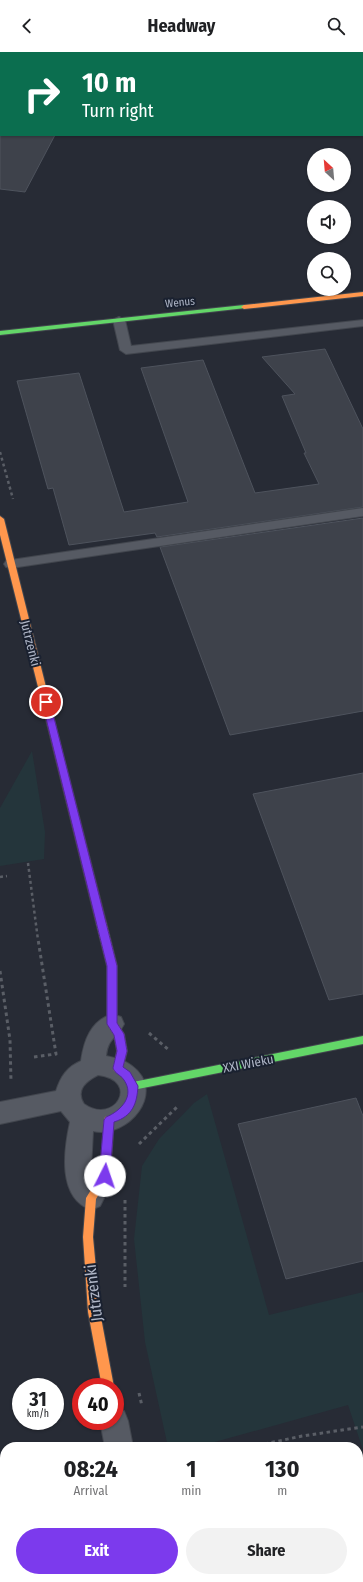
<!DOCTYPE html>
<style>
body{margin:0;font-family:"Fira Sans Condensed",sans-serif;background:#f2f2f2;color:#202124;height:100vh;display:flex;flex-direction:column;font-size:15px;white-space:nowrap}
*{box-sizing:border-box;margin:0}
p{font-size:13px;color:#757577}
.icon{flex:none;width:22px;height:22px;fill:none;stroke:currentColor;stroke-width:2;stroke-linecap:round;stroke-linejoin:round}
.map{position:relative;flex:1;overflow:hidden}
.sheet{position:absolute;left:0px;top:1390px;width:363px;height:140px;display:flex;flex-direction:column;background:#fff;border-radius:16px 16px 0 0;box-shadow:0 1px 3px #0004}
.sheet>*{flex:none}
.top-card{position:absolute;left:0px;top:0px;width:363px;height:84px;box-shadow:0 1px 3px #0004;background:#0b6e4f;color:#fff;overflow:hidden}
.needle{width:26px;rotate:334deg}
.tools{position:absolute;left:307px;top:96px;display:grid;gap:8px}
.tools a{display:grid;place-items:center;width:44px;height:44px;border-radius:50%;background:#fff;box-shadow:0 1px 3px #0004;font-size:20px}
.speed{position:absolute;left:12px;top:1326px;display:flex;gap:8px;font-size:20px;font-weight:700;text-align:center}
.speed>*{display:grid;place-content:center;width:52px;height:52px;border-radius:50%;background:#fff;box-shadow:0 1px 3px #0004;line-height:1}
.speed small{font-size:10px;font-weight:400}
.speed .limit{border:6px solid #d22;background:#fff;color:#111}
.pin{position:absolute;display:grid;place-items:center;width:34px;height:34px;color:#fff;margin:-17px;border:2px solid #fff;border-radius:50%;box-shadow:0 1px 4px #0007}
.me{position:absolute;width:44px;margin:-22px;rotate:4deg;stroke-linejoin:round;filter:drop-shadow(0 0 3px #0008)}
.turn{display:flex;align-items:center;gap:14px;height:84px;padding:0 16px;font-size:18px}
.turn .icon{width:52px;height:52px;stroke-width:2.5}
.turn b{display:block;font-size:28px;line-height:34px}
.eta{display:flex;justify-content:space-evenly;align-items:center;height:68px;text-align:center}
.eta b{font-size:24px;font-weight:700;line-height:28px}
.cta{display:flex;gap:8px;margin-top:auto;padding:8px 16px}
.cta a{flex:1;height:46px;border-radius:24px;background:#7c3aed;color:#fff;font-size:16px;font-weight:700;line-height:46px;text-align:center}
.cta a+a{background:#f2f2f2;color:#202124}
header{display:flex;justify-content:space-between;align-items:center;height:52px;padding:0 16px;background:#fff;font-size:18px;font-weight:700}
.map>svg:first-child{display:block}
.green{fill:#24353b}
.building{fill:#3e424b;stroke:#4e535d}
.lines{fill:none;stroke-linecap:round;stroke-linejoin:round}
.lane-casing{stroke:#42464e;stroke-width:2}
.street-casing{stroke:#42464e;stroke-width:2}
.fast-casing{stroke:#42464e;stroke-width:2}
.slow-casing{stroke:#42464e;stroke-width:2}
.jam-casing{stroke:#42464e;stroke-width:2}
.path-far1{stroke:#5a5e66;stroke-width:2.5;stroke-dasharray:3 3;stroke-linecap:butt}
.path{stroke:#5a5e66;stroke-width:3;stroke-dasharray:3.5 3.5;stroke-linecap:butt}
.lane{fill:#565a63;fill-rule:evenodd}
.street{fill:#565a63;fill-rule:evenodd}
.fast{fill:#63d668;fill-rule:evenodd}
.slow{fill:#ff974d;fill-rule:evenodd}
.jam{fill:#b3261e;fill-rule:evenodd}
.route{fill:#7c3aed;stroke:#51269a}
.labels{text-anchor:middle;stroke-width:4;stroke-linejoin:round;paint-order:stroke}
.far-street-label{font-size:11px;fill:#afb6c7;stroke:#1a2130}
.street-label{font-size:13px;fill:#afb6c7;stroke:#1a2130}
.near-street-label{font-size:16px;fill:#afb6c7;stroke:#1a2130}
</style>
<header><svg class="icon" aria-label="back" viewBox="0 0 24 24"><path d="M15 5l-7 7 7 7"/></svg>Headway<svg class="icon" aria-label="search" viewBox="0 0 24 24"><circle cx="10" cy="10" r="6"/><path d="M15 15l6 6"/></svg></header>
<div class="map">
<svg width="363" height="1530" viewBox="0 0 363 1530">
<rect width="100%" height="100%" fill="#272b35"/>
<path class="green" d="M0,0h90l1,1h-90l-1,66z
M32,699l13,81 -1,27 -44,7v-58z
M207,1042l62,221 94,-23v158l-15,-45 -151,42h-29l-23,-105 -11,-103 8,-73 17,-27 35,-36z
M363,1508v22h-101l23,-5h73v-16z"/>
<path class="building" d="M0,83h55l-30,57 -25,-3z
M325,297l38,80v78l-206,30 -2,-4 -86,12 -16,-57 -5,1 -31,-108 62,-8 45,139 64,-10 -47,-134 62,-8 52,133 64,-9 -15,-31h2l-24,-57 13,-2 -33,-37z
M363,466v193l-133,24 -70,-188z
M363,721v221l-34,6 -76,-206z
M356,1046l7,18v145l-77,18 -48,-155z"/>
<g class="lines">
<g class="lane-casing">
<path id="lane" d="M119,265l6,3 6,26 232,-26v6l-237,28 -6,-4 -7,-30z
M363,456v8l-352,52 -5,-1 -2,-3 2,-3 5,-1z
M363,1477v20l-5,1v-20z
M171,1525h41l-2,5h-41z"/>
</g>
<g class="street-casing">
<path id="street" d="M112,962l9,3 3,7c-7,15 -16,13 -18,32 9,2 19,4 26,10 35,26 -4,73 -39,65l-2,39 2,12 11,16 -4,8 -9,4c-34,-13 -27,-60 -21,-88l-9,-11 -61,13v-22l56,-11c5,-15 11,-24 25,-30 3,-21 10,-40 31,-47zM98,1023c43,5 17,51 -14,29 -9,-14 2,-23 14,-29z
M115,1356l9,3 4,10 5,26h-28l-5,-26h15z
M129,1525h30l1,5h-30z"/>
</g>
<g class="fast-casing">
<path id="fast" d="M244,253l3,2 -1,1 -246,27v-4z
M363,984v8l-230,46 -4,-1 -1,-3 1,-3 4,-1z"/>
</g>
<g class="slow-casing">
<path id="slow" d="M363,240v4l-119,13 -3,-2 3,-2z
M0,464l4,3 46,184 -4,3 -4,-3 -42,-168z
M101,866l3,1 2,3 11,44v57l7,11 3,17 -5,20 -4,1 -4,-1 -1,-3 4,-17 -3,-16 -7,-11v-58l-11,-44 2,-3z
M109,1064l4,1 1,3 -4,56 -14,23 -3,38 7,75 14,75h-12l-14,-75 -5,-75 3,-39 14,-23 4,-55 1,-3z"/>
</g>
<g class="jam-casing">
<path id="jam" d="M46,648l4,3 56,219 -2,3h-6l-2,-3 -54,-219z"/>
</g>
<path class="path-far1" d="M0,400l13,47
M28,811l10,77
M0,825l7,-1"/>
<path class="path" d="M0,919l10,69 1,42
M149,981l21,18
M34,1005l22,-3 -18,-115
M139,1092l38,-37
M125,1148v87
M139,1341l3,13
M251,1395l51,-11 61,-9"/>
<use href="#lane" class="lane"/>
<use href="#street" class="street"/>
<use href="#fast" class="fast"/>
<use href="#slow" class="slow"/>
<use href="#jam" class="jam"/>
</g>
<path class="route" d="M46,647l4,3 67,264v57l7,11 3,17 -4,16 7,5 8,14c-1,17 -5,30 -24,36l-4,54 -2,3 -3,2 -4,-2 -2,-3 5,-56 2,-3c15,-6 29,-21 18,-37 -3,-5 -9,-6 -11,-12l4,-17 -3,-16 -7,-11v-58l-65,-264z"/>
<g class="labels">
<g class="far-street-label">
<text transform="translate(180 250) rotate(-6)" y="4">Wenus</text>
</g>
<g class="street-label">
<text transform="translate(31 591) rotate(76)" y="5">Jutrzenki</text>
<text transform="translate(248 1011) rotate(-11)" y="5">XXI Wieku</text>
</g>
<g class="near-street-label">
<text transform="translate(93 1241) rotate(-97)" y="6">Jutrzenki</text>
</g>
</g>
</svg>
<div class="tools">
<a><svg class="needle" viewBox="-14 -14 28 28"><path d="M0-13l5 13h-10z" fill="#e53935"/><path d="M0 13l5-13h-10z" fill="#757577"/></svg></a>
<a><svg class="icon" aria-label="sound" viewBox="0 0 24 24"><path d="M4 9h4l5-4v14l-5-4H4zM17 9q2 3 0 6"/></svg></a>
<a><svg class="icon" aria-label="search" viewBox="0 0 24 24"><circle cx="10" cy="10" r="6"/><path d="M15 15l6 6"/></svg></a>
</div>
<div class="speed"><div>31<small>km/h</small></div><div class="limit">40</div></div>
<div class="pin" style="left:46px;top:650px;background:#d93025"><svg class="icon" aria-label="arrive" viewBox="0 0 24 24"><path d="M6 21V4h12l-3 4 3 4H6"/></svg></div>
<svg class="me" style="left:105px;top:1124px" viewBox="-20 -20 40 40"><circle r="19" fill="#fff"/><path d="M0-13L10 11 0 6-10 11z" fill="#7c3aed"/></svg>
<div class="top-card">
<div class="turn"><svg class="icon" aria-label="right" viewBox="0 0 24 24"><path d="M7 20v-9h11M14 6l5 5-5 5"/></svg><div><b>10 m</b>Turn right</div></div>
</div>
<section class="sheet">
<div class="eta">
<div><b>08:24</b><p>Arrival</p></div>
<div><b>1</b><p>min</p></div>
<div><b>130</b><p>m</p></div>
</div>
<div class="cta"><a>Exit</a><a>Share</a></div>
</section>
</div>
